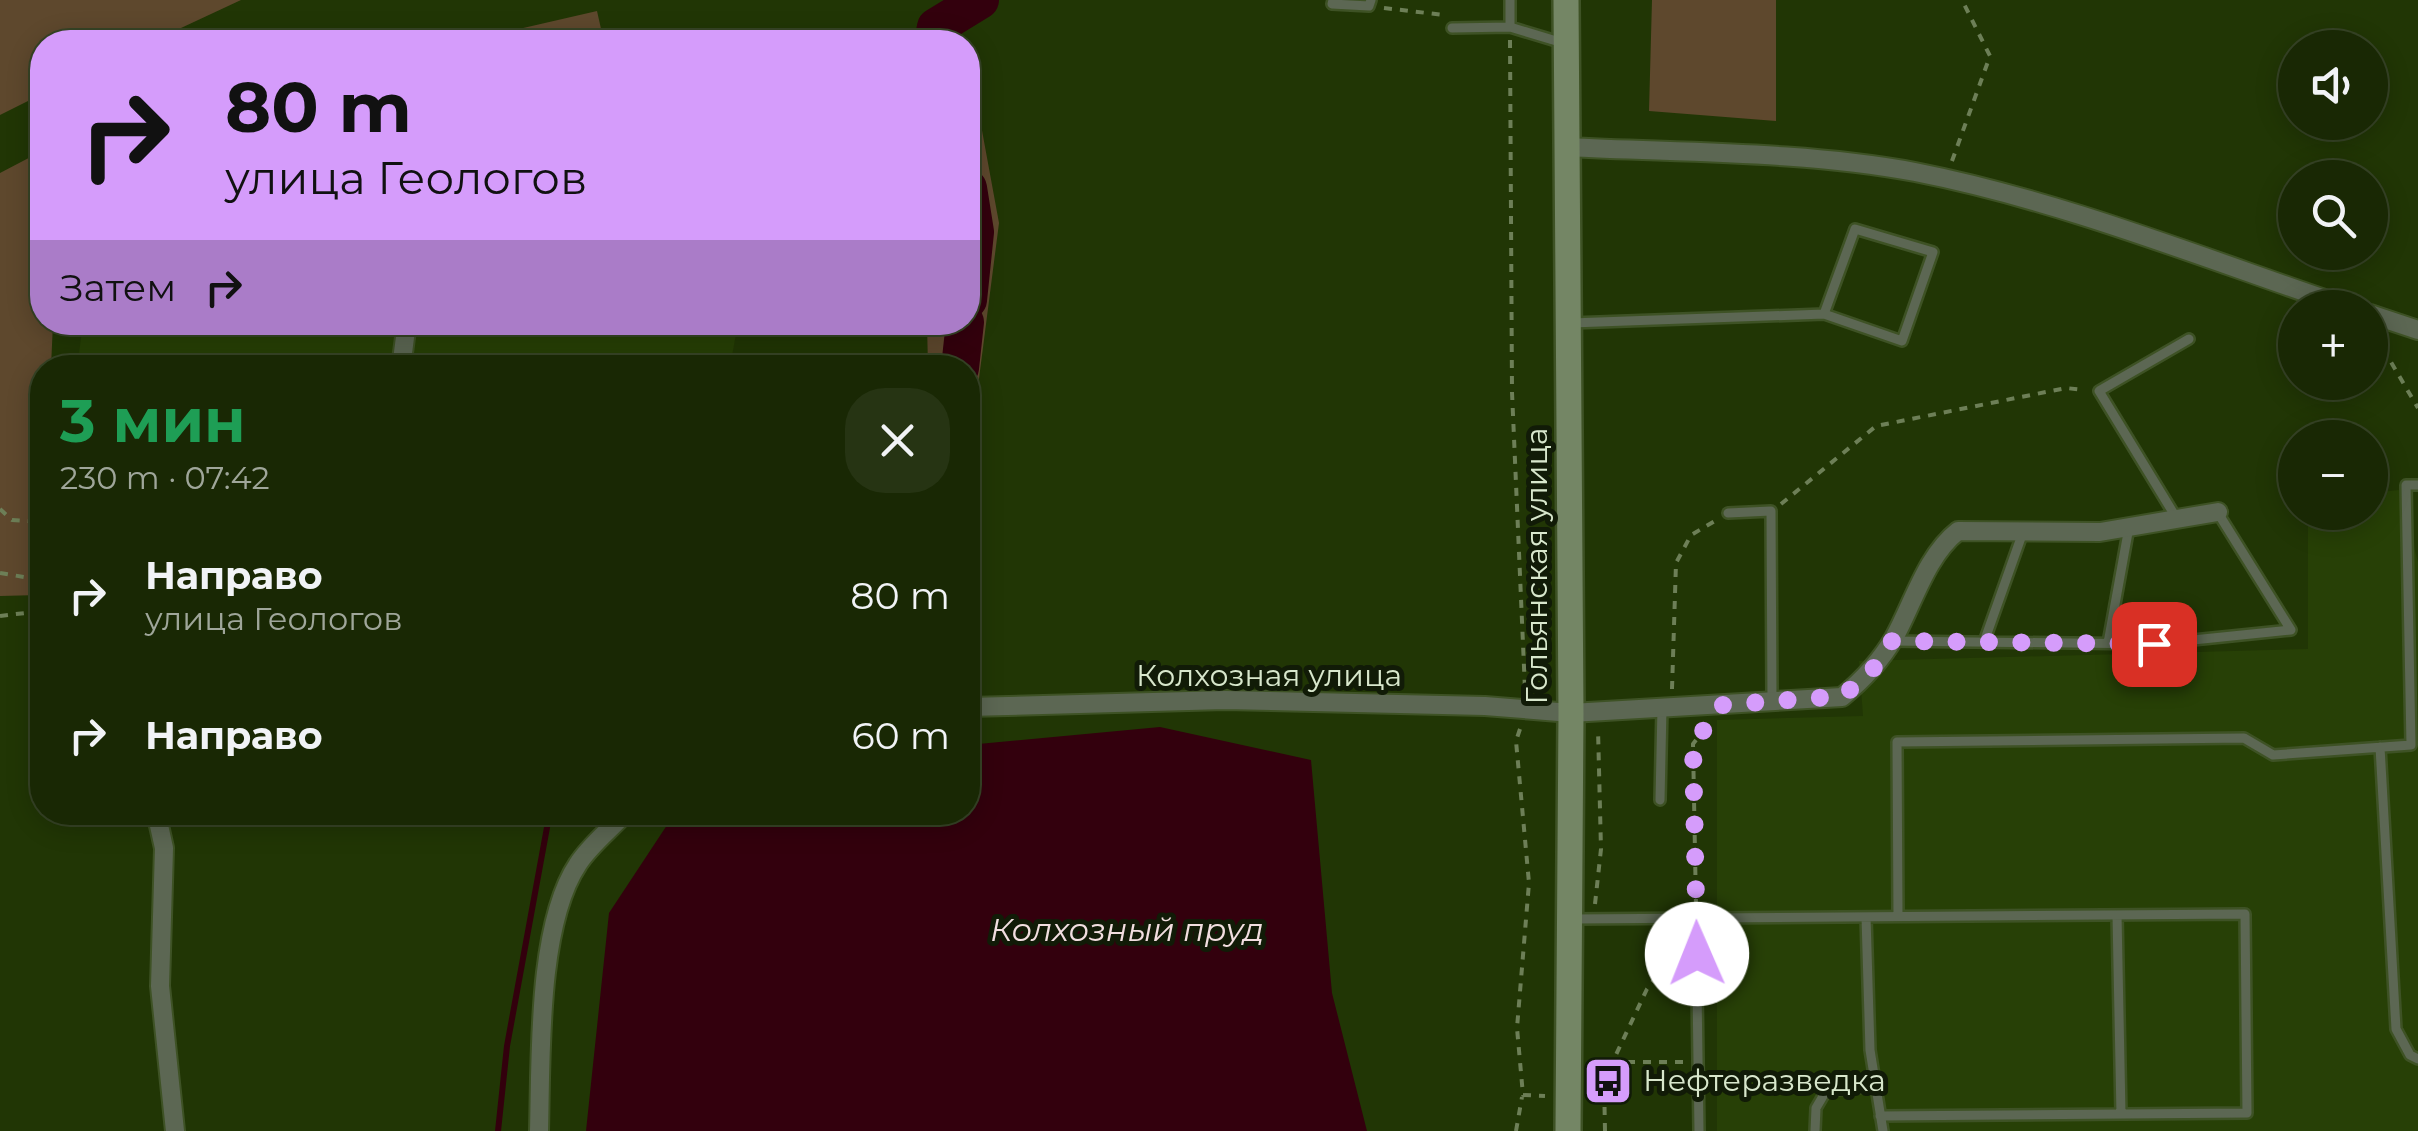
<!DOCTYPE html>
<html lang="ru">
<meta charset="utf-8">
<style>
body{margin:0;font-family:Montserrat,sans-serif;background:#263413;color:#f1f3f6;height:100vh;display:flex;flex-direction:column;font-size:38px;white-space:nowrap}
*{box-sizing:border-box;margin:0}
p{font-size:32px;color:#9fa69a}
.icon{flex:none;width:55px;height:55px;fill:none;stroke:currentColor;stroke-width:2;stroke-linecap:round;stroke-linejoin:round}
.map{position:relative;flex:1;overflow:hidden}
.details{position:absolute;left:30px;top:355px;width:950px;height:470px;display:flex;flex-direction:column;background:#192804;border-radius:40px;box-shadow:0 5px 25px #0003,0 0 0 2px #374426}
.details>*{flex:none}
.hud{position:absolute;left:30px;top:30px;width:950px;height:305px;border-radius:40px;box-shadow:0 5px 25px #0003,0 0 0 2px #374426;background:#d59cfb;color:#111;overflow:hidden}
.fabs{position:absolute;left:2278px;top:30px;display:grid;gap:20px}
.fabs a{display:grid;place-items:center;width:110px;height:110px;border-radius:50%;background:#192804;box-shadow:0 5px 25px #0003,0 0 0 2px #374426;font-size:50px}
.pin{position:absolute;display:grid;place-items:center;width:85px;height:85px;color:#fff;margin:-42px;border-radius:20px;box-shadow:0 5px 15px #0006}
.me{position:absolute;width:110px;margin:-55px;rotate:359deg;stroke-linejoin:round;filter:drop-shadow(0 0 8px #0008)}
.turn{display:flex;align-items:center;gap:35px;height:210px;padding:0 30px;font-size:45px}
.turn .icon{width:130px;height:130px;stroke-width:2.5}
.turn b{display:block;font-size:70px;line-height:85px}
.then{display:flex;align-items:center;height:95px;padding:0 30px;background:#0003;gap:20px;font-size:38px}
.round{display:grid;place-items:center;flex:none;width:105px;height:105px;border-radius:40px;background:#263413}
.headline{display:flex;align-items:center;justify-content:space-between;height:170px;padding:0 30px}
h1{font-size:60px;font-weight:700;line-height:75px;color:#1e9e55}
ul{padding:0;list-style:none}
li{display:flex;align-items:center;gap:30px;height:140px;padding:0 30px}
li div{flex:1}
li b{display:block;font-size:38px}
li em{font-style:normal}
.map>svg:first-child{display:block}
.built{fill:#274006}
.green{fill:#5e482d}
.water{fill:#33000d}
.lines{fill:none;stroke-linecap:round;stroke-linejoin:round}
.stream{stroke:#33000d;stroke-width:6}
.river{stroke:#33000d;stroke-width:38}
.service-casing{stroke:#3e5225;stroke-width:14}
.minor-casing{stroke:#3e5225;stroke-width:22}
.secondary-casing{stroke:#3e5225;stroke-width:30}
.path{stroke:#6d7f57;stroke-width:4;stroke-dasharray:8 8;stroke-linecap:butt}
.service{stroke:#5c6753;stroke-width:9}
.minor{stroke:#5c6753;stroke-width:18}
.secondary{stroke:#748665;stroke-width:25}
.route{stroke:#d59cfb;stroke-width:18;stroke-dasharray:0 32.4}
.labels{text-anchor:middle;stroke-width:10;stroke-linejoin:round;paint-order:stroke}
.street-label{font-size:30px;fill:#d8e7cc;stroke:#111b07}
.poi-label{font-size:30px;fill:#d8e7cc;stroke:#111b07;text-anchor:start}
.water-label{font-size:32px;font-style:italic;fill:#f2dee0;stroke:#111b07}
</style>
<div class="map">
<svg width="2418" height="1131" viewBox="0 0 2418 1131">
<rect width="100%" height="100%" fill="#213605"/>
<path class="built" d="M83,323h655l-8,44 -653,1z
M2399,490l19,72v569h-701v-411l146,-4 -4,-55 449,-12v-136l62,-1v-19z"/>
<path class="green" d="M0,0h241l-90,42h-109v52l-42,21z
M1652,0h124v121l-127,-10z
M597,11l7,31h-141z
M972,76l27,147 -31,241v-96l-40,-1 -1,-44 41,-1v-242z
M42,151v171l11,1 -2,44 -9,1 -2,227 -40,1v-423z"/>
<path class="water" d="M1160,727l151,33 21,233 35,138h-781l23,-218 66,-100 293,-1v-67z"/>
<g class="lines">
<path class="stream" d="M498,1131l9,-85 41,-224 7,-10"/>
<path class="river" d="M933,42l3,-15 44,-27
M968,188l7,44 -7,68
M960,368l5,-46"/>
<g class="service-casing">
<path id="service" d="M1333,0l-1,4 37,2 2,-6
M1510,0v27
M1452,28l58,-1 53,16
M1571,323l253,-9 78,27 31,-89 -78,-23 -31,85
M1728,513l43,-2 1,189
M2177,519l-78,-128 90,-52
M1892,641l262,3 137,-14 -73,-117
M1984,642l39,-110
M2108,643l21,-116
M2380,747l16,282 14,26 8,4
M1660,800l2,-92
M2117,915l4,199
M1898,916l-1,-174 347,-4 29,17 138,-10 -5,-260h12
M1866,917l4,133 13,81
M1696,918l3,213
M1573,919l672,-5 2,199 -367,3
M1815,1131l1,-23 10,-17 48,-5"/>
</g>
<g class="minor-casing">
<path id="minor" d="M1567,147c115,6 234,4 348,25 148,29 293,88 436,136
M2370,314l48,16
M401,368l6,-46
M968,707l257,-7 260,6 86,7 271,-16c22,-18 38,-35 52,-59 19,-34 32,-82 64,-107l142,1 118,-20
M156,812l8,36 -4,138 15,145
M539,1131c2,-73 -2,-206 39,-267 12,-19 33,-35 48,-52"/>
</g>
<g class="secondary-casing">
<path id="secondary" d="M1566,0l5,713 -3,418"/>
</g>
<path class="path" d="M1384,8l60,7
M1510,40l2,352 13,298
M1952,161l38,-105 -28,-56
M2375,335l43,73
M1781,504l95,-78 190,-38 18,2
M0,509l12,11 30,2
M0,573l42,7
M0,616l42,-5
M1672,689l4,-126 15,-28 24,-14
M1520,729l-4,12 13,142 -12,145 6,67 22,1
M1595,904l6,-55 -3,-120
M1696,907l-3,-163 17,-22
M1611,1062h76
M1591,1090l13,-3
M1516,1131l6,-34
M1605,1131l-1,-51 43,-91 35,-47"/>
<use href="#service" class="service"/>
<use href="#minor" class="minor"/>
<use href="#secondary" class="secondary"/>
</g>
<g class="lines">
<path class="route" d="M1697,954l-4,-210 30,-39 119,-9 27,-21 23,-34 262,3"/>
</g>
<defs>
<g id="bus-square" transform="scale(2.5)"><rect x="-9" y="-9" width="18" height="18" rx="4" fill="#d59cfb" stroke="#111b07"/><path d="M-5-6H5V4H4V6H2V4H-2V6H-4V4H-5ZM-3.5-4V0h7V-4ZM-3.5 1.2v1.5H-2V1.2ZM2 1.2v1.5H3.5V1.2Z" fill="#111"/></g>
</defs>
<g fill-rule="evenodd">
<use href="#bus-square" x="1608" y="1081"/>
</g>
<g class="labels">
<g class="street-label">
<text transform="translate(1537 566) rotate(-90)" y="10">Гольянская улица</text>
<text x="1269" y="686">Колхозная улица</text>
</g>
<g class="poi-label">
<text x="1643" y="1091">Нефтеразведка</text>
</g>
<g class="water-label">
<text x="1127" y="941">Колхозный пруд</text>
</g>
</g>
</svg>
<div class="fabs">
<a><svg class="icon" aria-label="sound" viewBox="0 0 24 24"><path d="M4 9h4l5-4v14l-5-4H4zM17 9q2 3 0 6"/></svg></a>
<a><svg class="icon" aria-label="search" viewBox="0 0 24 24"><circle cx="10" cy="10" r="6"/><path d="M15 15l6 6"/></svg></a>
<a>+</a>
<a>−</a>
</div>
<div class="pin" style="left:2154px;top:644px;background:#d93025"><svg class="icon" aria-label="arrive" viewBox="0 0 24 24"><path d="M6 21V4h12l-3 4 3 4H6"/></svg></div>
<svg class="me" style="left:1697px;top:954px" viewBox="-20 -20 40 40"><circle r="19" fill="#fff"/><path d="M0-13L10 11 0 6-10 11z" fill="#d59cfb"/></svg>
<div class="hud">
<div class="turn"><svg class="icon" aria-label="right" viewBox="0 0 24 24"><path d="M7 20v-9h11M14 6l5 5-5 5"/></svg><div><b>80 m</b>улица Геологов</div></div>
<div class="then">Затем<svg class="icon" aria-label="right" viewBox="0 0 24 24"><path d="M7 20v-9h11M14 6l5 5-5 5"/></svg></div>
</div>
<section class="details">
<div class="headline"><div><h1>3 мин</h1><p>230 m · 07:42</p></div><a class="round"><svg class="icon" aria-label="close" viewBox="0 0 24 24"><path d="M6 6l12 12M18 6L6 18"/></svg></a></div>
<ul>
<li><svg class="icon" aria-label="right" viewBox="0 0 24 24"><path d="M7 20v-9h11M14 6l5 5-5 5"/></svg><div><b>Направо</b><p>улица Геологов</p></div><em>80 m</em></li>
<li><svg class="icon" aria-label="right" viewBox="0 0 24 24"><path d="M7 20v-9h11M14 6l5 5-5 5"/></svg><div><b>Направо</b></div><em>60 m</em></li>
</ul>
</section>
</div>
